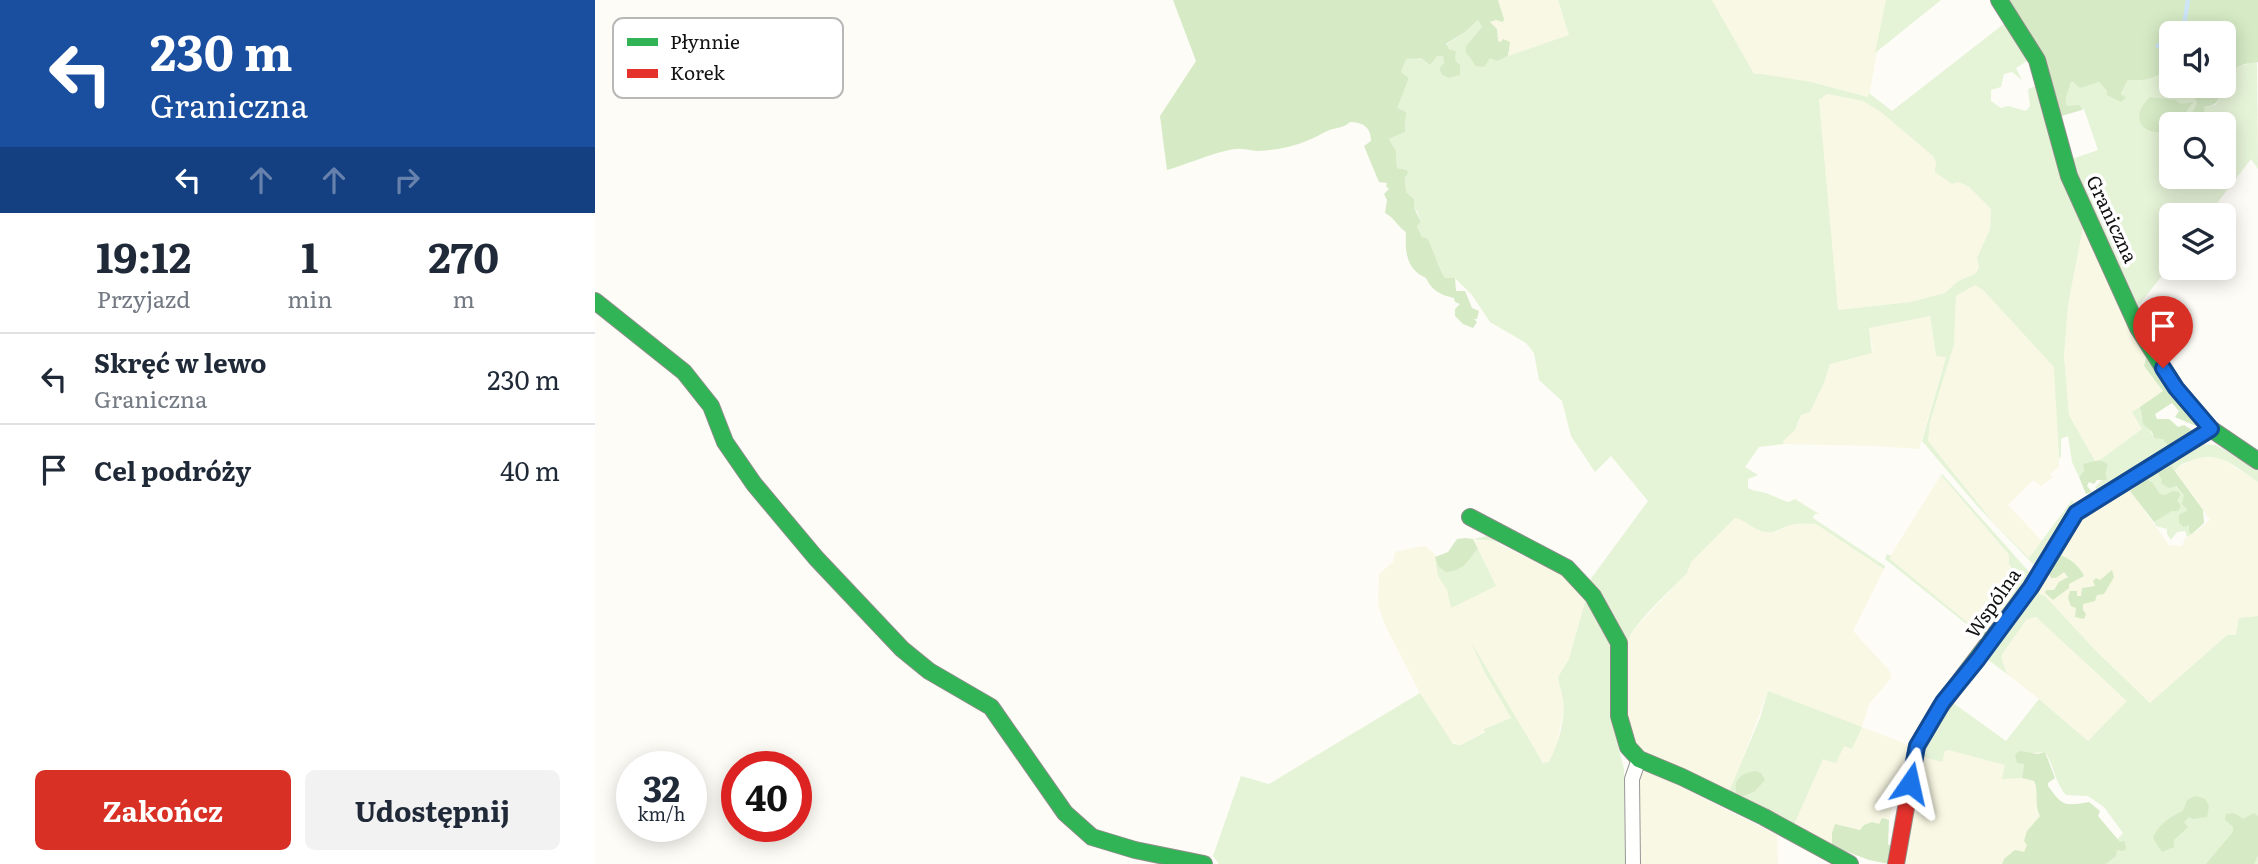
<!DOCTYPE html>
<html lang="pl">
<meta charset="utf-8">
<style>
body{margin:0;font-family:Literata,serif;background:#f2f2f3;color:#1f2937;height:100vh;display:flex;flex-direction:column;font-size:26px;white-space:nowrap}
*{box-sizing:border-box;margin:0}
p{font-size:23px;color:#747a83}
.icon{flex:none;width:38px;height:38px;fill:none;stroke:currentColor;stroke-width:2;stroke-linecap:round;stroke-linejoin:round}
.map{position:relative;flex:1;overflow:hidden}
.side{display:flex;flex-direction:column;background:#fff;width:595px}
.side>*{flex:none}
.hud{background:#1a4fa0;color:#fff;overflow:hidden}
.fabs{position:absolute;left:1564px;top:21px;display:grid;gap:14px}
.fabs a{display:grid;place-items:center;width:77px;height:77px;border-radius:10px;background:#fff;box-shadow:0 4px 18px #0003;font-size:35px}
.speed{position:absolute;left:21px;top:751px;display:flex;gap:14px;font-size:35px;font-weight:700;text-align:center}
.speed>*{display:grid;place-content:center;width:91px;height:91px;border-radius:50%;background:#fff;box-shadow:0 4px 18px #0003;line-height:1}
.speed small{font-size:18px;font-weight:400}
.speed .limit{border:10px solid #d22;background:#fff;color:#111}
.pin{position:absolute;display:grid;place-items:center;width:60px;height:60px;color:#fff;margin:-72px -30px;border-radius:50% 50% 50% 0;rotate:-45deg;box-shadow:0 0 7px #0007}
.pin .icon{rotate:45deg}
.me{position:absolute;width:77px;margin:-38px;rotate:11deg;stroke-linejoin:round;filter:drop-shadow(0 0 5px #0008)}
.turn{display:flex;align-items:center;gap:24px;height:147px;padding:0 35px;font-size:32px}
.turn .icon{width:91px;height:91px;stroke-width:2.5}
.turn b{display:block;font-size:49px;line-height:60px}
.lanes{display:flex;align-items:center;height:66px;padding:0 35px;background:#0003;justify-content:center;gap:35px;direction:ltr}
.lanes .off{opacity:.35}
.eta{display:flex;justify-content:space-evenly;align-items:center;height:119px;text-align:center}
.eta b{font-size:42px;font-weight:700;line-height:49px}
.button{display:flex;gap:14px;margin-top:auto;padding:14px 35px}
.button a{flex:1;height:80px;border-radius:10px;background:#d93025;color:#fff;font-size:28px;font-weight:700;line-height:80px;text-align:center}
.button a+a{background:#f2f2f3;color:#1f2937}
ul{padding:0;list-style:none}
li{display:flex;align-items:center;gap:21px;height:91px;padding:0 35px;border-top:2px solid #e0e1e3}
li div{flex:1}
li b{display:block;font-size:26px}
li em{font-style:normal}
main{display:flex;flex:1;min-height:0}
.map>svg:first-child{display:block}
.farmland{fill:#f9f8e4}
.green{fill:#e5f3d7;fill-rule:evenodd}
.forest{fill:#d5eac5}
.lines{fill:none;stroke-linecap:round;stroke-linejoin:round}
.stream{stroke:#cde5f7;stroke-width:4.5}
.street-casing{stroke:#979795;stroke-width:16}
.fast-casing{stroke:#8e8d8b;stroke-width:18}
.jam-casing{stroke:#8e8d8b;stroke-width:18}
.street{stroke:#fffffe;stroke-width:14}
.fast{stroke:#30b455;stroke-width:16}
.jam{stroke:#e5322d;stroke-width:16}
.route-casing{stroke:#114b97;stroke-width:18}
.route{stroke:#1a73e8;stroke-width:12}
.labels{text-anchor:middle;stroke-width:7;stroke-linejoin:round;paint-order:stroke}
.street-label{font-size:19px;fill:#111;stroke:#fff}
.key{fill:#fff;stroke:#b8b8b8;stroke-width:2}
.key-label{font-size:19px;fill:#111}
</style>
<main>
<section class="side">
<div class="hud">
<div class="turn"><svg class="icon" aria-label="left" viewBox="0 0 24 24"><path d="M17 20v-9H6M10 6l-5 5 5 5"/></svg><div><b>230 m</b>Graniczna</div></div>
<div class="lanes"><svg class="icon" aria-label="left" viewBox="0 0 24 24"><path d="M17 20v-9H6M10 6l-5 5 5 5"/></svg><svg class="icon off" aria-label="ahead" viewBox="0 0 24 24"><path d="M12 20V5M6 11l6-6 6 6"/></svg><svg class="icon off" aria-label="ahead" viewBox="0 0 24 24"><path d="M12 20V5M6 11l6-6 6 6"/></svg><svg class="icon off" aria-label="right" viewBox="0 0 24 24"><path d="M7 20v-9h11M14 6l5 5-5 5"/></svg></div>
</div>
<div class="eta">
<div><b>19:12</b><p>Przyjazd</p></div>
<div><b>1</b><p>min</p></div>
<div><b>270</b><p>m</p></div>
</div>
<ul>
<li><svg class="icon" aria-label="left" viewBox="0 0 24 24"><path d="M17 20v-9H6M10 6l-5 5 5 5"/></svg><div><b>Skręć w lewo</b><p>Graniczna</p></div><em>230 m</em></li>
<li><svg class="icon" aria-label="arrive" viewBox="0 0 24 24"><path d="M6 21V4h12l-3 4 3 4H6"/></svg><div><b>Cel podróży</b></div><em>40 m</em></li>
</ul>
<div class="button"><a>Zakończ</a><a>Udostępnij</a></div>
</section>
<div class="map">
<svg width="1663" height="864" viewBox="0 0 1663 864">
<rect width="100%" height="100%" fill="#fdfcf7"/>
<path class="farmland" d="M903,0h60l12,35 -62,21 1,-3 -11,-12v-9l-8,-10 14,-3z
M1117,0h174l-17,97 -58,-15 -57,-7z
M1232,94l36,7 19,11 51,44 3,6 22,20 10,4 23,23 -1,19 -13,30 2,10 -4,6 -17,7 -13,12 -35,9 -73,8 -18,-210z
M1488,226l63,132 -2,8 19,25 -21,38 -46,34 -27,-48 -5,-59 4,-51z
M1380,284l8,6 72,77 4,100 -9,7 3,3 -12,9 -8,-6 -25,25 34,36 -13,17 -37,-37 -64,-79 2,-20 24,-77 2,-49z
M1333,316l2,1 6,39h10l-27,93 -43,-3 -92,-2 -1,-3 16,-18 2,-8 9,-3 14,-29 6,-19 43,-14 -4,-22z
M1623,456l40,26v134l-11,2 -9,8 -2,9h-9l-77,68 -55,-53 -50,-54 -10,-4 42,-72 50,-34 42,59 13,1 3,-8 11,-6 14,-12 -35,-49 1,-3 24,-11z
M1346,475l68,81v9l11,18 -30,46 -23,-7 -78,-64z
M1140,518l8,2 16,11 18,1 9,-6 18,-3 12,1 68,45 -31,62 36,39 2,8 -22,26 -7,23 47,18 -20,75 -7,-2 -3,6 -18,6 -17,-4 -12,20 -40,-17 31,-71 21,-13 8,4 9,-22 -93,-36 -38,102 -88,-42 -15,-22v-89l10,-14 50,-53 4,-12z
M896,540l75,37 19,25 -16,57 -11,18 6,24 -2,19 -7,31 -6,11 -5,1 -41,-61 9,16 -27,10v3l-24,14 -11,-3 -30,-49 -35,-68 -7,-21 1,-30 14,-12 2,-10 18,-4 13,-2 10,10 2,20 9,14 49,-4 -22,-45z
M1436,617l10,3 87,81 -40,40 -49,-42 -32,-25 -5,-14v-6l25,-35z
M1353,750l58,15 -4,14 20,-1 12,3 4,19 -1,12 3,3 -16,37 -20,7 -2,5h-99l17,-108z
M1048,772h8l126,63 1,29h-140v-86z"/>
<path class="green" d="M963,0h154l42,74h8l49,8 57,15 1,-4 23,18 113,-88 22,38 -11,7 6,12 -10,-8 -8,2 -3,13 -10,3v11l10,7 7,-2 18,5 4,-5 -2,-17 8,-3 5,4c19,94 66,180 108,265l-3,3 -63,-131 -15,78 -4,51 5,59 27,48 -13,1 1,7 -5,6 -7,-15 -4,-26 -7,3v17l-2,3 -5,-92 -71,-77 -8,-5 -19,11 -2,49 -24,77 -2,19 64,80 37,37 43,-58 4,7 -39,58 -4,-1 -54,-56 -57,-67 24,-84 -10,-1 -6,-40 -61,12 3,25 -42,11 -6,19 -14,29 -9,3 -6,15 -12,11 1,3 -25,3 -14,20 13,8 -10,4v9c7,4 12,3 18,5 8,3 14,7 23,9l6,-3 24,15h-4l-2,4 72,48 -1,3 -68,-45c-9,-1 -19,-1 -29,2 -8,3 -11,7 -21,6 -12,-1 -19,-12 -31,-14l-44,44 -4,11c-15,16 -50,47 -58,65 -4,8 -2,22 -2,32 -1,32 -10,55 15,81l87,41 31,-74 8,-27 94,36 -10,22 -8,-3 -8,17 -13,-4 -31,70 -149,-73c-39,-36 -11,-73 -23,-115 -5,-20 -21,-40 -33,-57l61,-83 -37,-45 -16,16 -24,-36 -9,-35 -23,-21 -5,-27 -8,-10 -36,-21 -18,-27 -17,-17h-10c-8,-12 -10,-26 -18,-40l-5,-1 -5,-11 4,-4 -4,-11 -4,-3 1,-9 -8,-7 -1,-15 2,-7 -10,-2 -1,-17 -7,-12 16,-7 1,-20 -10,-3 13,-31 -8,-6 5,-14h15l9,7 7,-10 6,1 1,7 -5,6 3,6 7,3 10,-3 1,-10 -5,-5 1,-9 -7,-2 -3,-4 19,-13 13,-12 4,7 -16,19 -1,5 11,14 8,2 6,-10 7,4 11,-5 61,-21zM1232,94l36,7 18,11 52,44 3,6 -1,10 17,12 6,-2 10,4 23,23 -1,20 -13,29 2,10 -4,6 -17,7 -13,12 -35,9 -72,8 -19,-210z
M1291,0h55l-66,53z
M1662,61l1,108 -7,-10 -43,56h-36v48l-34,43 -69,-146 29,-10 -14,-41 -2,1 -2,-5 -13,2 -3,-9 6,-15 4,-1 13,3 12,-3 8,9v4h14l7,-15c23,2 27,-10 44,-11v17h23l-1,11 3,6 -6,13 9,8h-28v53h52v-53h-13l2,-2 -9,-8v-7l11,-2 4,-5 -2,-8 3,-6h4l8,-17z
M1545,407c1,21 8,16 14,31h9l6,9 -70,47 -4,-7 7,-7h5l-1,-9 2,-6 -8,-5 42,-31 -10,-17z
M1604,444l17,1 42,25v12c-21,-14 -39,-33 -65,-22 -8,3 -14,4 -18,11l-5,-5 5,20 9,10 4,13v15l4,10 -5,3 -2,-6 -8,1 -6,8 -4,-6v-5l-11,-3 -2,-4 18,-11 -7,-16 -5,-1 -8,-12 -6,-3z
M1347,474l89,100 -20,34 -22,28h-6l-9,-6 -89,-71 2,-5 4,2 -1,3 77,63 23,7 30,-46 -11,-19v-9l-68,-80z
M892,536l23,6 52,29 21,18 18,34 12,30 -1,69 12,47 1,95h-406l-6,-8 28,-80 28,8 151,-91 33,51 8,1 24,-13 -1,-3 27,-11 -27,-47 -13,-29 72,121 6,-1c9,-17 17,-43 14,-62 -1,-8 -4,-15 -5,-23l11,-18 16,-57c-16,-28 -60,-53 -91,-61 -7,-2 -15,0 -21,-2z
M883,549l18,37 -45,22 -4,-18 -9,-14 -3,-19 3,9 32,-9z
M1440,592l10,4 50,54 55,53 77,-68h9l3,-17 19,-2v248h-152l9,-8 5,-14 -3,-2 6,-7 -19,-26 -16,-11 -22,-1c-12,-14 -11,-28 -21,-43l-14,1 -7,10 -2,15 -20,1 3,-14 -57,-15 -3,1 -3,11 -22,-6 29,-56 57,41 33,-42 49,42 39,-40 -91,-84 -9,2 -25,35v6l5,14 -24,-18z"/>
<path class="forest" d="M578,0h325l6,19 -1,3 -7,-2 -6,2 7,7 1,12 3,1 2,-3 7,3 -2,14 -11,5 -7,-3 -6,9 -8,-1 -11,-15 1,-5 16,-19 -4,-7 -13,12 -19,12 3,5 7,2 -1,9 5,5v10l-11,3 -7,-3 -3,-6 5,-6 -1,-7h-6l-7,9 -9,-7 -15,1 -5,13 8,6 -12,30 9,4 -1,20 -16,7 7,12 1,17 10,2 1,3 -3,4 1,15 8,7v9l7,14 -4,4 5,11 5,1c8,14 10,28 18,40h10l1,13h9l7,17 7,3 -2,8h-3l3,3 -4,6 -10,-4 -8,-8v-7l5,-5 -5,-2 -1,-4c-13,-3 -22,-7 -28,-20 -20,-9 -21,-26 -20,-46 -9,-6 -11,-14 -21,-19l2,-13 -3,-6 5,-5 -3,-3 1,-3 -8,-1 -15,-36 7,-5c0,-13 -7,-19 -21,-19 -7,7 -16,5 -25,10 -21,12 -42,18 -67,19 -7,0 -15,-3 -22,-2 -16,1 -51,16 -69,21l-7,-54 36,-55z
M1409,0h254v62l-13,2 -12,5 -3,9 -6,4v-49h-52v36h-6c-9,10 -25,12 -38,11l-7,14 5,4 -5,4 -14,-7v-4l-8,-9 -19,6 -7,-6 -3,1c-1,10 -7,14 -3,23l13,-1 2,5 -24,7z
M1600,86h25l-3,6 3,3c-3,10 -7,10 -16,12l1,7 8,5 -2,5h-11l-10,-7 7,-14 -3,-6z
M1555,97l25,3 6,4 12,-2 -10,14 -6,2v4l-5,2 -7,8c-27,3 -34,-17 -15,-35z
M1551,358l50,68 -21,-9 4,-6 -7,-8 -17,11 2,5h12l9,8 6,-2 8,5 -23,17 -6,-8 -9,-1 -2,-6 -9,-8 -3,-17 23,-16 -19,-25z
M1505,460l8,4 -2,8 1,8h-10l-3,4 -5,-2 -2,4 5,6 -6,2 -7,-17 5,-6 -1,-7z
M1576,466l32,44 1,13 -12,11 -3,-2v-7l-5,2 -5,-4v-8l9,-5 -6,-6 2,-8 -8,-10 -7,2 -8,-5 1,-3 -4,-7z
M1551,479l6,3 8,12 5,1 8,-4 6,1 1,3 -3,6 4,5 -3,5h-6l-18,11 -24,-31z
M871,538l7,1 5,10c-13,13 -11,20 -32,23l-8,-6 -3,-9 13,-5 9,-13z
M1463,555c10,1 22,12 26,21l-15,8v4l-16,12 -8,-7 1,-3h8l5,-8 9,-5 -4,-5 -8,6h-5l-3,-6z
M1517,570l2,7 -10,17 -7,1 -2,6 -12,3v6l3,4 -2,5 -9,-2 1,-9 -5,-2 -3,-8 2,-7h7v5h4l1,-8 13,-2 -2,-5 3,-3 4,2z
M1425,751l17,3 8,-2 10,26 -7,5v3c15,21 17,20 41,16l11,9 -2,5 22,26 5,-1 1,8 -3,2 -6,-1 -1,6 -10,8h-104l2,-5 11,-9 9,2 3,-7 -3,-4 3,-10 13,-15c-6,-9 -1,-25 -6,-35l-12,-3 2,-14 -7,-1 -2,-9z
M1160,771l6,2 4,7 -11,12 -11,4 -6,-2c-5,-14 5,-21 18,-23z
M1600,796l10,3 4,7 -2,11 -14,2 -4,-2 -5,5 4,5 -14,13v7l-12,5 -9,-14c5,-13 18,-22 30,-27l4,-11z
M1639,813l9,6 11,-6 4,3v39l-4,9h-48l27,-32v-5l-8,-7 1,-6z
M1287,818l7,2 -1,24 3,2 -2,18 -20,-4 -37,-14v-13l3,-9 25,6 4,-5 8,-3 7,2z"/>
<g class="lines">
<path class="stream" d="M1579,33l10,-8 4,-25
M1563,46l14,-11"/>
<g class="street-casing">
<path id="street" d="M1038,864l-1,-85 7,-20"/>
</g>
<g class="fast-casing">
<path id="fast" d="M1404,0l38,60 32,116 69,152 38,60 35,41 47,32
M0,301l89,71 27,34 14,36 29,42 62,74 86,91 27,22 62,36 74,106 27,24 43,13 69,14
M875,517l97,51 26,28 26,47v73l9,31 11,12 43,18 82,40 86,47
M1345,707l91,-120 45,-74 135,-84"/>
</g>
<g class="jam-casing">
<path id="jam" d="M1301,864l21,-118 23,-39"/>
</g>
<use href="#street" class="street"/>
<use href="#fast" class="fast"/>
<use href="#jam" class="jam"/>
</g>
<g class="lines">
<g class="route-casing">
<path id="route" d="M1315,783l7,-37 26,-44 35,-43 53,-72 45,-74 135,-84 -35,-41 -13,-20"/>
</g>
<use href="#route" class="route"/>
</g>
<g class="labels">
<g class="street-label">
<text transform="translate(1517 219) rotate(65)" y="7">Graniczna</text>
<text transform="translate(1398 603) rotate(-55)" y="7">Wspólna</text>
</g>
</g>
<rect x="18" y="18" width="230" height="80" rx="10" class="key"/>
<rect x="32" y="38" width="31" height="8" fill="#30b455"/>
<rect x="32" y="69" width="31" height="9" fill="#e5322d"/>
<g class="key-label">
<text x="75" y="49">Płynnie</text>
<text x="75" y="80">Korek</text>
</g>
</svg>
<div class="fabs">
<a><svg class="icon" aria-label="sound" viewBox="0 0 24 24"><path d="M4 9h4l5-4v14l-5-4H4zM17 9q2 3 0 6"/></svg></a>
<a><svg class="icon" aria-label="search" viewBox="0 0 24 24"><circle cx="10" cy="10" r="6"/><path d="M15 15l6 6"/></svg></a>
<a><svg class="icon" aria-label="layers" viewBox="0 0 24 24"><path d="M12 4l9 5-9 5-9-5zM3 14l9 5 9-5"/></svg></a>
</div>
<div class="speed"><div>32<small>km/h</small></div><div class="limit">40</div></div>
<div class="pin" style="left:1568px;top:368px;background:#d93025"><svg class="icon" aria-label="arrive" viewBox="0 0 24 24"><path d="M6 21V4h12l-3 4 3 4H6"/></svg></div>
<svg class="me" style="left:1315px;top:783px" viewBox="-20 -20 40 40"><path d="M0-17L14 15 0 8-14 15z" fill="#1a73e8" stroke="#fff" stroke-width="4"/></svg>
</div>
</main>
